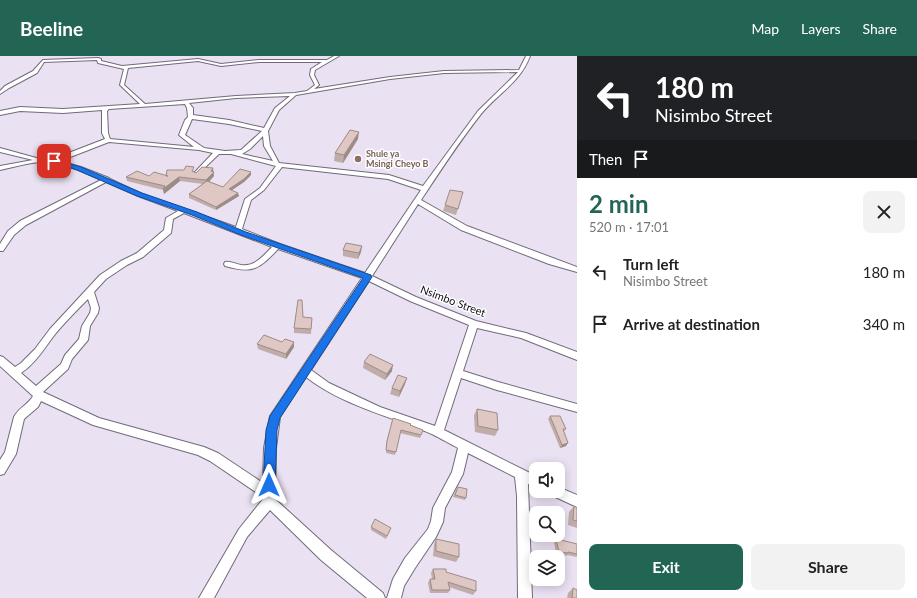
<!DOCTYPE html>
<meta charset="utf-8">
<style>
body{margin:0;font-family:Lato,sans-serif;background:#f2f2f2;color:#222;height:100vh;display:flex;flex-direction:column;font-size:15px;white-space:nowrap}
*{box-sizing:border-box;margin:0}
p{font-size:13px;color:#767676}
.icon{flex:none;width:22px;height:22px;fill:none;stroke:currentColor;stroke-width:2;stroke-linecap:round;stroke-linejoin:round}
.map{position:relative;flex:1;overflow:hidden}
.panel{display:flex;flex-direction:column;background:#fff;width:340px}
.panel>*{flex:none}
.guide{background:#202124;color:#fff;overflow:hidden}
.fabs{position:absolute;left:529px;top:406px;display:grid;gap:8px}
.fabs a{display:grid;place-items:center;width:36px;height:36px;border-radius:8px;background:#fff;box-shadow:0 2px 10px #0003;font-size:20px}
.pin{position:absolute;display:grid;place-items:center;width:34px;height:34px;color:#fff;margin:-17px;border-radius:8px;box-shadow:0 2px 6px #0006}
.me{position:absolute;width:44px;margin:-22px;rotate:0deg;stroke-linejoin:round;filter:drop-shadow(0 0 3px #0008)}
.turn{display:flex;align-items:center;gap:14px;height:84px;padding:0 12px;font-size:18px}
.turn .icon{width:52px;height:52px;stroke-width:2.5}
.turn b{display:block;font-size:28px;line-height:34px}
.then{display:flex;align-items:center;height:38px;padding:0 12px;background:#0003;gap:8px;font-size:15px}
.round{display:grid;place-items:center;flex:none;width:42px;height:42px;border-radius:8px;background:#f2f2f2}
.head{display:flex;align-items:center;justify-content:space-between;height:68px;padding:0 12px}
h1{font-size:24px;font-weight:700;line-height:30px;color:#236554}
.primary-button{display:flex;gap:8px;margin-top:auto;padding:8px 12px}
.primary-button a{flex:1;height:46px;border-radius:8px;background:#236554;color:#fff;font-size:16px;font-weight:700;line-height:46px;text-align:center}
.primary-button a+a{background:#f2f2f2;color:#222}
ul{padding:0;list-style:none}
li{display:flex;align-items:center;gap:12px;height:52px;padding:0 12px}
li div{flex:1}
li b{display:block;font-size:15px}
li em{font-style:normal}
header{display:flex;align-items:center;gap:24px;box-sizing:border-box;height:56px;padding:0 20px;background:#236554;color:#fff}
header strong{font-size:19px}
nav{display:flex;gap:22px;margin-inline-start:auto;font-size:14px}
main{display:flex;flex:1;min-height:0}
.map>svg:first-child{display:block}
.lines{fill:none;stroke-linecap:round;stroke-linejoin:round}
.street-casing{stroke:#716a7a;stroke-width:2}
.street{fill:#fff;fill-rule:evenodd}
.wall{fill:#c0aca8}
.shaded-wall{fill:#9c8c88}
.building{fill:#dfc8c3;stroke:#9c8c88}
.route{fill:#1a73e8;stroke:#114b97}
.education-dot{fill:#8d6e63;stroke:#fff;stroke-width:1.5}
.labels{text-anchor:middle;stroke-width:3;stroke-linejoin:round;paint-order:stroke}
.far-education-label{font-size:9px;font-weight:bold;fill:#785e54;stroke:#fff;text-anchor:start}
.street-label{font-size:11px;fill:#131016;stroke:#fff}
</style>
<header>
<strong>Beeline</strong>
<nav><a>Map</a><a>Layers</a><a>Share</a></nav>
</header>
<main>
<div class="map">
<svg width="577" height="542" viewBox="0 0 577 542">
<rect width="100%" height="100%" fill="#eae1f3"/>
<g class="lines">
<g class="street-casing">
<path id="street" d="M334,0h5l-24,14 -1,5 5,10 -5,4 76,-12 54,-6 75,-1 7,-14h4c-10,27 -32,37 -49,58 -22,28 -41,57 -60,86l46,26 110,41v5l-28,-8 -88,-34 -43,-26 -46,72 44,21 60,24 50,12 51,19v8l-56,-22 -44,-10 -14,43 35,11 79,22v8l-80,-22 -36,-12 -17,52 92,46v11l-8,-3 4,114h-14l-1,-102 -2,-19 -47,-24 -5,21 -18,34 -2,14 -7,15 -21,31 -11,18 -3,12h-14l6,-19 12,-21 23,-29 3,-8 2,-13 19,-36 6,-24c-8,-4 -16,-9 -24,-13 -43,-19 -91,-29 -128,-58l-26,40 -4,31 -1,51 56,51 52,43 2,5h-18l-46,-38 -51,-50 -23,27 -33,61h-15l40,-69 24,-30v-2l-53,-36 -12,-6 -105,-30 -52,-24 -3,6 -14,12 -8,35 -12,20 -4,1v-15l5,-8 9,-35c4,-9 14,-12 19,-21l-33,-30v-10l3,1 12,10 6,-4 14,-14 15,-20 50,-54 21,-14 16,-8 27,-23 2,-12 12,-7 -40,-15 -32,-14 -80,43 -12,10 -11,16h-3v-7l8,-13 12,-10 81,-41c-18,-8 -37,-18 -57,-18 -14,0 -30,5 -44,8v-4l33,-6 -33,-8v-4l40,11h13l52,-20 -3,-6v-23l-39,3 -43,-2 -20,4v-4l20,-4 43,2 77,-5 -20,-19 4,-16 -26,-6 -1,-3 -53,2 -7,11 -28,15 -9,6v-3l5,-5 28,-15 10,-11 55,-2 3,1v2l21,5 76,-7 23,5 38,-4h68zM198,5l23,5 38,-4h63l-11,7 -1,6 5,10 -8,6 -12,2 -59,3 -91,8 -21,-19 4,-17zM518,16l-40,39 -55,75 -34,-11 -110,-12 -9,-17 -2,-15 11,-21 17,-15 94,-16 54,-6zM290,40l-15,12 -11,20 -35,-8 -36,-5v-7l-4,-5 47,-5zM185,48l2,4 1,9 -3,3 -6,15 15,12 -84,-8 -2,-6 -1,-22 2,-2zM192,63l37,5 33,7 -21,19 -16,1 -21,-3 -19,-13zM263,80l1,10 9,15 -31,-7 8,-5zM109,86l90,8 14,3 -19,20v2l2,1 23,-22h12l45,12 -16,22 -15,11 -9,28 -94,-33 -32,-15 -1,-1 -28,-11 -21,-6zM282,111l106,12 33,11 -56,83 -85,-29 -38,-15 9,-29 13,-10zM184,157l88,34c-9,9 -17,20 -31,18 -6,-1 -10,-4 -16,-3l-1,2 1,2c28,8 34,3 53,-17l84,29 -92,138 -6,32 -1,35 -45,-30 -14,-6 -105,-29 -56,-26 25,-23 4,-10 16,-19 2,-14 8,-13 1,-5 -5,-16 12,-13 21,-14 16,-8 28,-24 2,-14zM369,225l41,20 59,24 -34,101 -55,-19 -51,-24 -18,-13zM88,243l3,9 -1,5 -8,13 -3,13 -14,16 -4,9 -25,22 -15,-13c15,-10 24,-26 35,-40 10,-12 21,-23 32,-34z
M558,431l19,8v12l-26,-12 -2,-4h9z"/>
</g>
<use href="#street" class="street"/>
</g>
<path class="wall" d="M358,83l-15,24 -9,-2 1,-8z
M194,115v1l2,1 17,-1 1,4 -5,5 14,6 28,-12 -7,7 -12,8 7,6 -23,14 -27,-12v-4l14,-10 -23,-3 -16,13 -1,-4 -36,-9 -1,-4 40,-1z
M463,136l-7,23 -13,-4 2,-6z
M343,194l18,2 -3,7 -15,-3z
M303,261l9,1 -1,16 -17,-1v-5z
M257,288l37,3 -8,12 -28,-10z
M364,306l28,9 -7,9 -22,-12z
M407,322l-2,6 -6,13 -9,-3 2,-6z
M477,353l21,21 -3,6 -20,-4 -1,-17z
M550,360l16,13 -2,2 2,15 -6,2 -12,-29z
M393,362l30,12 -3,8 -20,-5 -5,22 -9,-2v-9z
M456,434l10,8 -1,2 -12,-3z
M574,450l3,2v20l-9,-3 1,-13z
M371,471l19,4 -4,8 -15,-9z
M436,483l23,18 -3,5 -23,-6 1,-12z
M556,483l21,5v13l-10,-2 -1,1 -10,-2 -2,-12z
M433,513l13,3 30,19 -3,4 -24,-8 1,3 -2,3h-18l-2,-10 2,-4h2l-1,-6z
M573,532l4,10h-10l1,-5z"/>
<path class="shaded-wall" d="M359,76l-1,7 -15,24 1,-8z
M213,112l1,8 -7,8 -1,-4z
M251,116v3l-7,7 -15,10v-3z
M179,121l1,4 -16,13 -1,-5z
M238,137l1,3 -23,14v-3z
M362,190l-1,6 -3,7 1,-6z
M294,286v5l-8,12v-5z
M393,309l-1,6 -7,9 2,-6z
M407,322l-2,6 -6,13 1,-6z
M568,387l-2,3 -6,2 2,-3z"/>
<path class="building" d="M350,74l9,2 -15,23 -9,-2z
M186,110l8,1 -2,4 4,2 6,-6 11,1 -2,3 3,1 -8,8 -27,-3 -16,12 2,-3 -39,-9 11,-6 12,5 5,-4 14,4h-2l1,-6h17z
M240,113l11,3 -7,7 -15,10 9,4 -22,14 -27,-13 18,-13 16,6z
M450,134l13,2 -5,17 -13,-4z
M346,187l16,3 -3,7 -16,-3z
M298,244h4l1,17 9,1 -1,11 -17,-1z
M264,279l18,7 3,-3 9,3 -8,12 -29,-10z
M370,298l23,11 -6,9 -23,-12z
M398,319l9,3 -7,13 -8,-3z
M477,353l20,4 1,17 -20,-4z
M550,360h10l6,13h-3l5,14 -6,2z
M393,362l18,6 -1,1 13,5 -2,5 -20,-5 -5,22 -10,-2 1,-9z
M458,431l9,2 -1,9 -11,-3z
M574,450l3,2v13l-4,-1z
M375,463l16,9 -4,8 -16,-9z
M436,483l23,5v13l-23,-6z
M556,483l9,2 12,3v10l-9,-2v1l-9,-1z
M433,513h13v3l30,9v10l-28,-9 2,8h-18l-2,-11h5z
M573,532l4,2v8h-5z"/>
<path class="route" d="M52,103l29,8 61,26 55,19 49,20 125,43 1,2 -92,141 -3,12 -2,55 -2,4 -4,2 -4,-2 -2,-4 3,-55 4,-14 93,-138 -122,-43 -49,-20 -55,-19 -60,-26 -25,-8z"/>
<circle class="education-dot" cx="358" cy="103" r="4"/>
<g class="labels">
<g class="far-education-label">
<text x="366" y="101">Shule ya<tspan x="366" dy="10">Msingi Cheyo B</tspan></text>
</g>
<g class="street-label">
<text transform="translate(453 245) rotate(21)" y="4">Nsimbo Street</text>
</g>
</g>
</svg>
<div class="fabs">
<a><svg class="icon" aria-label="sound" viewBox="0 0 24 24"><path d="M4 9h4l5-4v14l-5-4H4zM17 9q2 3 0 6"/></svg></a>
<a><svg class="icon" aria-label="search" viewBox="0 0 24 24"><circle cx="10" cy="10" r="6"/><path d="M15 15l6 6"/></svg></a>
<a><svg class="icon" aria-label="layers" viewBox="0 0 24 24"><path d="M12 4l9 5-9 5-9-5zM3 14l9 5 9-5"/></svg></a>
</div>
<div class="pin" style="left:54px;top:105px;background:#d93025"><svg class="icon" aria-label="arrive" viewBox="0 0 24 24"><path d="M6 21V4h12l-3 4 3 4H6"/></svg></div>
<svg class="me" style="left:269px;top:429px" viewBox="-20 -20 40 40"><path d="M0-17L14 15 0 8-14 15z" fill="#1a73e8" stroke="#fff" stroke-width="4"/></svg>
</div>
<section class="panel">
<div class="guide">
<div class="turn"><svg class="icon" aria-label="left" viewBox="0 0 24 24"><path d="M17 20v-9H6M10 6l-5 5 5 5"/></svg><div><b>180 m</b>Nisimbo Street</div></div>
<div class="then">Then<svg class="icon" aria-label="arrive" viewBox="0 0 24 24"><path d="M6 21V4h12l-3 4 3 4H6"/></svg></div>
</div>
<div class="head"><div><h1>2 min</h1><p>520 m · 17:01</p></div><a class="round"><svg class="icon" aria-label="close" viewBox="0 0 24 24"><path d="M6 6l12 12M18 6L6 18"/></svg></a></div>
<ul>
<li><svg class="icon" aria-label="left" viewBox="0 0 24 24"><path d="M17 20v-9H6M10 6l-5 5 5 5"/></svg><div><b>Turn left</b><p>Nisimbo Street</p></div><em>180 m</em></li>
<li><svg class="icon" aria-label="arrive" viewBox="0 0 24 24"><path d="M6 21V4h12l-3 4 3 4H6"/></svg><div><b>Arrive at destination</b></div><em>340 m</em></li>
</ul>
<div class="primary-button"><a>Exit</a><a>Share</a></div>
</section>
</main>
